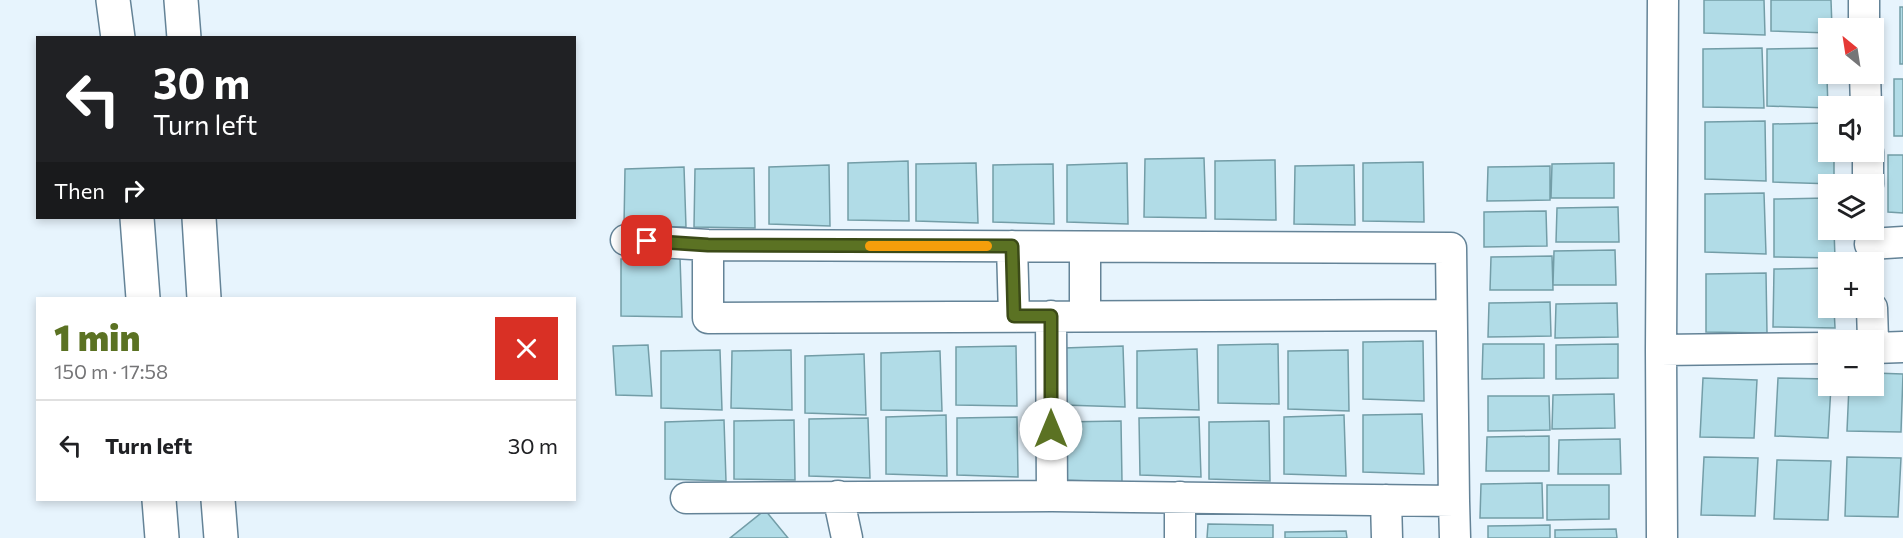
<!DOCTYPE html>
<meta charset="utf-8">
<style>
body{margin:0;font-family:Commissioner,sans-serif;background:#f6f6f6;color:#202124;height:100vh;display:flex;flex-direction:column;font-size:22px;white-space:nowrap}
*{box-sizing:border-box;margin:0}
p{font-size:20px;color:#757577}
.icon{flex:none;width:33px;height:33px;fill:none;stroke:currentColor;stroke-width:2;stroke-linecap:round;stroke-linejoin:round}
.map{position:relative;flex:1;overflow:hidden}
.details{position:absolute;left:36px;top:297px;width:540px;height:204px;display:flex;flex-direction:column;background:#fff;border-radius:0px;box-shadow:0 3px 9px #0003}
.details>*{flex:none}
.top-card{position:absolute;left:36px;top:36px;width:540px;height:183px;border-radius:0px;box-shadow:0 3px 9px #0003;background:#202124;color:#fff;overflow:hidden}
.needle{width:39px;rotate:330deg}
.controls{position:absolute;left:1818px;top:18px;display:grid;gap:12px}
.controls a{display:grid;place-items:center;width:66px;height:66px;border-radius:0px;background:#fff;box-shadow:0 3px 9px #0003;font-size:30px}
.pin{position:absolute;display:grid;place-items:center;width:51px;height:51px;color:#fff;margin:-26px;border-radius:12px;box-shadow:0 3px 9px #0006}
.me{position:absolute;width:66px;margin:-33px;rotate:0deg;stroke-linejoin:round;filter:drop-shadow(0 0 4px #0008)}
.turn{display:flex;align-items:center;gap:21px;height:126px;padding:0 18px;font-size:27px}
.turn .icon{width:78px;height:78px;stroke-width:2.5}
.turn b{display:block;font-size:42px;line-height:51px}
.then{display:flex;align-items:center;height:57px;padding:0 18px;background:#0003;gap:12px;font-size:22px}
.round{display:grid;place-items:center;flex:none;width:63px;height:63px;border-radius:0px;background:#f6f6f6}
.overview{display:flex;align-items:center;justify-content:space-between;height:102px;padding:0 18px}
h1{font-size:36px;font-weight:800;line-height:45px;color:#5b7223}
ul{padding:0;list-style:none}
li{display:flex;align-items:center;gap:18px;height:90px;padding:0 18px;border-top:2px solid #e0e0e0}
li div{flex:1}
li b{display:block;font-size:22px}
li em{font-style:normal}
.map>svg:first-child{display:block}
.building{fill:#b1dce7;stroke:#739da7;stroke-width:1.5}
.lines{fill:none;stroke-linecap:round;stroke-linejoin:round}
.minor-casing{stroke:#648397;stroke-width:33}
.tertiary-casing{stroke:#648397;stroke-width:36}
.minor{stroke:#fff;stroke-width:30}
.tertiary{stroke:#fff;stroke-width:33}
.route-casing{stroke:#3b4a17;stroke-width:15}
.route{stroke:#5b7223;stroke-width:10}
.slow{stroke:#f59e0b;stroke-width:10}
</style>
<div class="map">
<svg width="1903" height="538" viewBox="0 0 1903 538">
<rect width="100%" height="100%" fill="#e7f4fd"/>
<path class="building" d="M1704,0h60l1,35 -61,-2z
M1771,0h60l1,28h-4v5l-57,-2z
M1900,7h3v57h-3z
M1762,48l2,60 -61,-1v-58z
M1826,48l2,60 -61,-2v-57z
M1894,79h9v57h-9z
M1765,121l1,60 -61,-2v-57z
M1828,123v29h6v32l-61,-2v-58z
M1888,155h15v58l-15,-1z
M1204,158l2,60 -62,-1 1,-58z
M1275,160l1,60 -61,-1v-58z
M908,161l1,60 -61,-1v-57z
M1423,162l1,60 -61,-1v-58z
M976,163l2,60 -62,-2v-57z
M1127,163l1,61 -61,-2v-57z
M1614,163v35h-63l1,-34z
M1053,164l1,60 -61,-2v-57z
M829,165l1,61 -61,-2v-57z
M1354,165l1,60 -61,-1 1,-58z
M1550,166v34l-63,1 1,-34z
M684,167l2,60 -62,-1 1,-57z
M754,168l1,60 -61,-1 1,-58z
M1764,193l2,61 -61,-2v-58z
M1828,198v32h6l1,28 -61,-1v-58z
M1618,207l1,35h-63l1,-34z
M1546,211l1,35 -63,1v-35z
M1615,250l1,35h-63l1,-34z
M1552,256l1,34h-63l1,-33z
M680,257l2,60 -61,-1v-57z
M1828,268v40h6l1,20 -62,-1 1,-58z
M1766,273l1,60 -61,-1v-58z
M1550,302l1,34 -63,1 1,-34z
M1617,303l1,34 -63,1 1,-34z
M1423,341l1,60 -61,-2v-57z
M1278,344l1,60 -61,-1v-58z
M1483,344h61v34l-62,1z
M1618,344v34l-62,1v-34z
M648,345l4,51 -36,-1 -3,-49z
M1016,346l1,60 -61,-1v-58z
M1123,346l2,61 -61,-2v-57z
M1197,349l2,61 -62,-2v-57z
M720,350l2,60 -61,-2v-57z
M791,350l1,60 -61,-2 1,-57z
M1348,350l1,61 -61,-2v-58z
M940,351l2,60 -61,-1v-57z
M864,354l2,61 -61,-2v-57z
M1874,373l29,1 -2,58 -54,-1 2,-45h25z
M1703,378l54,2 -3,58 -54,-1z
M1778,378l50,1v7h3l-3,52 -53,-2z
M1614,394l1,34 -63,1 1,-34z
M1488,396h61l1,34 -62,1z
M1422,414l2,60 -61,-2v-57z
M946,415l1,61 -61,-2v-57z
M1344,415l2,61 -62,-2v-57z
M1017,417l1,60 -61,-2v-57z
M1199,417l2,60 -61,-2 -1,-57z
M868,418l2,60 -61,-2v-57z
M724,420l2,61 -61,-2v-57z
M794,420l1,60 -61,-1v-58z
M1121,421l1,61 -61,-2v-58z
M1269,421l1,60 -61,-2v-57z
M1549,436v35h-63l1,-34z
M1620,439l1,35h-63l1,-34z
M1704,457l54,1 -3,58 -54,-1z
M1847,457l54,1 -3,59 -53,-1z
M1777,460l54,1 -3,59 -54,-1z
M1542,483l1,35h-63l1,-34z
M1547,485h62v34l-62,1z
M765,510l23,28h-58z
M1208,524l65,1v13h-66z
M1550,525v13h-62v-12z
M1616,529l1,9h-62v-8z
M1346,531l1,7h-62v-6z"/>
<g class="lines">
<g class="minor-casing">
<path id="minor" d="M1864,0v28
M1865,74l1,32
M1868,152v32
M626,240l82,5 743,3 3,253
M1870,244l33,-2
M708,245v73l742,-3
M1012,246l2,70
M1872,308l1,32
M1051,316l1,180
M1085,316v-69
M1874,348l29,-1
M1661,350l167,-2
M838,496l9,42
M1180,497v41
M686,498l366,-2 402,5 1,37
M1386,500l1,38
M1662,538l-1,-188 2,-350"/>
</g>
<g class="tertiary-casing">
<path id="tertiary" d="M113,0l5,38
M181,0l3,38
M137,218l6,80
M199,218l5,80
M159,500l3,38
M218,500l3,38"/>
</g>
<use href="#minor" class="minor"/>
<use href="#tertiary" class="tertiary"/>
</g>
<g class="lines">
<g class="route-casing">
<path id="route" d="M647,241l61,4 304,1 2,70h37v113"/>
</g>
<use href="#route" class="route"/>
<path class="slow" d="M870,246h117"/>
</g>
</svg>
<div class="controls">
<a><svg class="needle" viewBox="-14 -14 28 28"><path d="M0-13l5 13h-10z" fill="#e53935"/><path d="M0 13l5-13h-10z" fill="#757577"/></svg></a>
<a><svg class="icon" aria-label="sound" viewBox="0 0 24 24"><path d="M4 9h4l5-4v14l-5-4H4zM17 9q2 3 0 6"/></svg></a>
<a><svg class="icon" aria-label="layers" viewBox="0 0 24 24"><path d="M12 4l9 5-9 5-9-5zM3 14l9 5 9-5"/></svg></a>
<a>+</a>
<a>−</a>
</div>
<div class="pin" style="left:647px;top:241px;background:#d93025"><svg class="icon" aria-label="arrive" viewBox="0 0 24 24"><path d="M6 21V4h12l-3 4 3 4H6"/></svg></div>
<svg class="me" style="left:1051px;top:429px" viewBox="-20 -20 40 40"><circle r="19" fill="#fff"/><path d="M0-13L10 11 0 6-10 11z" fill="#5b7223"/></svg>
<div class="top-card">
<div class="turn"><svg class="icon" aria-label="left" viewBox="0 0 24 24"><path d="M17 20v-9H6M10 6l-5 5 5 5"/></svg><div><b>30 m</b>Turn left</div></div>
<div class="then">Then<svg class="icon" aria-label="right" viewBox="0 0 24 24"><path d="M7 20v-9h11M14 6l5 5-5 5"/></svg></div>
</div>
<section class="details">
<div class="overview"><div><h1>1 min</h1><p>150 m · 17:58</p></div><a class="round" style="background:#d93025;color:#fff"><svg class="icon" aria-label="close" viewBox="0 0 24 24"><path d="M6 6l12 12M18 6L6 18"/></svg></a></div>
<ul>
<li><svg class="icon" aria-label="left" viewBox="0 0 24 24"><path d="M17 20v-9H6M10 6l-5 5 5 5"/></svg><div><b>Turn left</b></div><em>30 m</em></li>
</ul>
</section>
</div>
